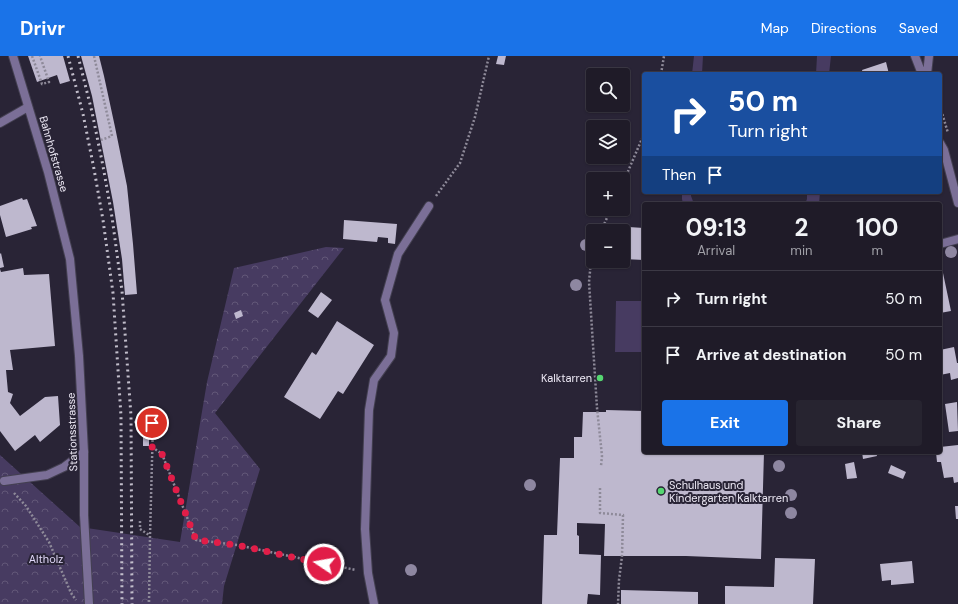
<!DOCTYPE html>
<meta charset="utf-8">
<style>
body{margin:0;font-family:"DM Sans",sans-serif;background:#272430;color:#f1f3f6;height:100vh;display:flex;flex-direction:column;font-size:15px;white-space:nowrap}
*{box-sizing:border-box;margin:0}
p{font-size:13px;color:#a1a1a8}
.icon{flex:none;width:22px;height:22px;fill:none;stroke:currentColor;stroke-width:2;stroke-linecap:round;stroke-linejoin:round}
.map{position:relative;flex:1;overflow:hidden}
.side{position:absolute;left:642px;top:146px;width:300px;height:252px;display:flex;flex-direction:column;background:#1f1b28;border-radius:4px;box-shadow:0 1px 3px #0004,0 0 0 1px #3c3945}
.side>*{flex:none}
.banner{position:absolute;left:642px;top:16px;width:300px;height:122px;border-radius:4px;box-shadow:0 1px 3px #0004,0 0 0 1px #3c3945;background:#1a4fa0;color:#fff;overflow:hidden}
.controls{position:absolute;left:586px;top:12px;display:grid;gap:8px}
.controls a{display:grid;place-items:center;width:44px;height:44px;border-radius:4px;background:#1f1b28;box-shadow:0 1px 3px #0004,0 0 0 1px #3c3945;font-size:20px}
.pin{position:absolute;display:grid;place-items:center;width:34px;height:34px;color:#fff;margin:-17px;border:2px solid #fff;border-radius:50%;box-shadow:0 1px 4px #0007}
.me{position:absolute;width:44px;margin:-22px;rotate:282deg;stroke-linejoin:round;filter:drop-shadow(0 0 3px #0008)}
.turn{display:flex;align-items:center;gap:14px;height:84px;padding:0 20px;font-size:18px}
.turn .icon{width:52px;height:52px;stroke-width:2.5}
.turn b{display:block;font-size:28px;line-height:34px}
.then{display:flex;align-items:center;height:38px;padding:0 20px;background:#0003;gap:8px;font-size:15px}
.eta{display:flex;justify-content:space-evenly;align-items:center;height:68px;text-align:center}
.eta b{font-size:24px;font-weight:700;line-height:28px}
.cta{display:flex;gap:8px;margin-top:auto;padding:8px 20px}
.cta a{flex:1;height:46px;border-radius:4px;background:#1a73e8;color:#fff;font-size:16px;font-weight:700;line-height:46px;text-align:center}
.cta a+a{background:#272430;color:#f1f3f6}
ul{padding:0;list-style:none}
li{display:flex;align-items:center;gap:12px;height:56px;padding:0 20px;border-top:1px solid #3c3945}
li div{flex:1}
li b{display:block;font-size:15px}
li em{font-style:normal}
header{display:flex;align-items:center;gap:24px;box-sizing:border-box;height:56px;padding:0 20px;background:#1a73e8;color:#fff}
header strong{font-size:19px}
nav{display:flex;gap:22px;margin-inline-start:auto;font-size:14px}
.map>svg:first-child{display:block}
.green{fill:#473b61}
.forest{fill:url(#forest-crowns)}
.building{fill:#beb8ce}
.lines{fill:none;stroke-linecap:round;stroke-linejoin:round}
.service-casing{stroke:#444051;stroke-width:10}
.minor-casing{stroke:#444051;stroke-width:10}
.path{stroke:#8e8a99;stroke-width:2.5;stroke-dasharray:2 2;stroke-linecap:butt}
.service{stroke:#7b6f97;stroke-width:8}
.minor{stroke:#7b6f97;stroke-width:8}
.rail{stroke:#c2becb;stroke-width:3;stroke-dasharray:2 4;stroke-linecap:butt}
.tree{fill:#8e87a1}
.route{stroke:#e11d48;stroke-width:7;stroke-dasharray:0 12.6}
.poi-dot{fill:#55d671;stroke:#292436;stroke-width:1.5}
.labels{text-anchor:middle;stroke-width:4;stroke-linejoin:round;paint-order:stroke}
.street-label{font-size:11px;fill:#ede9f5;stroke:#292436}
.poi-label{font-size:11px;fill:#ede9f5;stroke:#292436;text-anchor:end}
.park-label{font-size:11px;fill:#e1d8f8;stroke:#292436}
</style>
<header>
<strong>Drivr</strong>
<nav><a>Map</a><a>Directions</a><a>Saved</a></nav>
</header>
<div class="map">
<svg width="958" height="548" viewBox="0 0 958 548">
<defs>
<pattern id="forest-crowns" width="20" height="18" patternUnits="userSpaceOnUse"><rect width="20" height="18" fill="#473b61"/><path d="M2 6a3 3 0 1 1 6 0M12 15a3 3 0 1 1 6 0" fill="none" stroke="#625778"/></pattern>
</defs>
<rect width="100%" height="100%" fill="#292436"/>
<path class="green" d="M694,0h9l-1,18h-10z
M817,0h14l-2,18h-13z
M682,136h9v4l3,8h-11l-1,-5z
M807,136h13l-1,12h-14l2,-5z
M616,245h28v51h-29z"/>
<path class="forest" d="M326,191l18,1 -129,165 45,56 -36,117 -2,18h-222v-149l80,72 100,15 27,-160 27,-114z"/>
<path class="building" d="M28,0h35l7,25 -10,3 -3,-9 -20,7z
M81,0h18l5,20 11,51 12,59 6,58 4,50 -12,1 -3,-36 -9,-57 -21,-106z
M498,0h8l-2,9 -8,-1z
M886,6l3,12h-26l-1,-4z
M22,142l1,2 4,-1 10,27 -6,1 1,2 -26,8 -6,-22v-9z
M344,164l53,4 -2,20 -7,-1v-5l-10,-1 -1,5 -34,-3z
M613,170l31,2v32l-21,-1v-28h-10z
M1,197l3,14 -4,1v-14z
M23,212l1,7 25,-1 6,72 -45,4 3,20h-7l2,22 5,2 -3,9 10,13 25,-19 13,-1 2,29 -20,17 -5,-7 -20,16 -15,-20v-162l1,3z
M943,217l8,38 -11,2v-39z
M321,236l11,8 -14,18 -10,-7z
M241,254l2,6 -7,3 -2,-6z
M337,265l37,24 -31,49 -5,-3 -18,28 -36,-22 28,-45 4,3z
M954,291l3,16h1v15l-7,2 -1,-7 -10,2v-25z
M957,346l1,29 -9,1 -4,-28z
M606,354l38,1v41h120l-3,107 -75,-3h-82l1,-32 -28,-1v12l2,1v18l22,1 -1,40 -12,-1 -1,10h-45l2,-69h13l3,-77h14v-21h8l1,-25h23z
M143,370h6v20h-6z
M958,389v37l-4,1 -1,-6 -9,1 -3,-16h-4l-1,-10h4v-5z
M862,396h14l1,4 -14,3z
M854,406l3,16 -10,1 -2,-15z
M891,409l15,7 -3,7 -15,-6z
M955,450h3v13h-2z
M775,502l40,1 -2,45h-88v-18l49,1z
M912,505l2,22 -23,2v-5l-9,1 -2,-17z
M621,534l77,2v12h-77z"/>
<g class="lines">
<g class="service-casing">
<path id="service" d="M0,67l28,-16
M940,188l18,-5
M4,425l43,-6 17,-8 20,-15
M374,548l-6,-31 -3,-44 4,-119 5,-30 17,-24 3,-23 -9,-33 13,-46 31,-48"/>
</g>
<g class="minor-casing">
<path id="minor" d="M13,0l35,116 22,87 9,97 5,96v63l5,89
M915,0l7,18
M927,18l2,-18
M940,87l4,7 14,53"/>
</g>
<path class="path" d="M32,0l10,28 7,-2 -9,-26
M94,0l18,80 -11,4
M661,18l3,-18
M940,55l2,2 6,20
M623,127l21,-49
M436,140l24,-33 15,-46 14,-61
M601,175l10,-22
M593,192l-1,3 -3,31 8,126 5,48 -1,10
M134,366l19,1 -3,113 -1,68
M152,391l10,7 34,86 41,5 119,25
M600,432v25l23,2 -1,41 -3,24 -1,24
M14,437l12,13 23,36 22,51 5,7
M140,465v8l9,6"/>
<use href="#service" class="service"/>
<use href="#minor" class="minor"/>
<path class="rail" d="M68,0l15,58 11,55 9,51 10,73 8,123 1,188
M78,0l14,56 11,54 9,51 10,74 9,125 1,188"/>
</g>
<g class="tree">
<circle cx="586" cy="189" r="6"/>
<circle cx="951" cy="196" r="6"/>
<circle cx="576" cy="229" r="6"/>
<circle cx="779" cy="410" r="6"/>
<circle cx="530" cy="429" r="6"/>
<circle cx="791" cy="439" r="6"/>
<circle cx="791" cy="457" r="6"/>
<circle cx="411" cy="514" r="6"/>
</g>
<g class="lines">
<path class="route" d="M152,367h1l-1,24 10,7 34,86 41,5 87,19"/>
</g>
<g class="poi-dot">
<circle cx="600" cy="322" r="4"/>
<circle cx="661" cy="435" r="4"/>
</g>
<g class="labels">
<g class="street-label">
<text transform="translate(54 98) rotate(74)" y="4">Bahnhofstrasse</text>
<text transform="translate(72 376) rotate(-92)" y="4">Stationsstrasse</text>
</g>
<g class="poi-label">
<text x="592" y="326">Kalktarren</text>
<text x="669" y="433" text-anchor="start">Schulhaus und<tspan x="669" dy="13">Kindergarten Kalktarren</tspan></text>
</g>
<g class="park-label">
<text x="46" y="507">Altholz</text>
</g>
</g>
</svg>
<div class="controls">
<a><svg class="icon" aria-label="search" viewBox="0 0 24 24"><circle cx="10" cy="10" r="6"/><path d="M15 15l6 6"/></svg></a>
<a><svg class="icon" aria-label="layers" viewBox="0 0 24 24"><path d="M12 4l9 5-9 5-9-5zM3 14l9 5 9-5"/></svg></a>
<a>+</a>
<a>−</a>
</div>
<div class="pin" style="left:152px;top:367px;background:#d93025"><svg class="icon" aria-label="arrive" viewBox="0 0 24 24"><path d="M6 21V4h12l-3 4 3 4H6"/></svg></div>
<svg class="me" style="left:324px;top:508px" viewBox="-20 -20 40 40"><circle r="17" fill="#e11d48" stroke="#fff" stroke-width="3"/><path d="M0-11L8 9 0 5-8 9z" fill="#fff"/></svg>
<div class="banner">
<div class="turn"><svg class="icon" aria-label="right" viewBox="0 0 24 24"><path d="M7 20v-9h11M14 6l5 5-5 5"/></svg><div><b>50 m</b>Turn right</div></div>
<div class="then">Then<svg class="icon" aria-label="arrive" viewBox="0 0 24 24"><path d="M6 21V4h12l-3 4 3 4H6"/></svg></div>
</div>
<section class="side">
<div class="eta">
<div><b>09:13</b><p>Arrival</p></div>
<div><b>2</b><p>min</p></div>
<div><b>100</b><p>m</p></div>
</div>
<ul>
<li><svg class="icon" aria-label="right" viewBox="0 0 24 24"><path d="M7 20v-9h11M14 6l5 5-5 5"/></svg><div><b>Turn right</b></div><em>50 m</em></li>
<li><svg class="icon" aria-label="arrive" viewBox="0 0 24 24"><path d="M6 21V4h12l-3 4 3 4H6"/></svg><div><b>Arrive at destination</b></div><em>50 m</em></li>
</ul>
<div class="cta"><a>Exit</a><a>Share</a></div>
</section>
</div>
